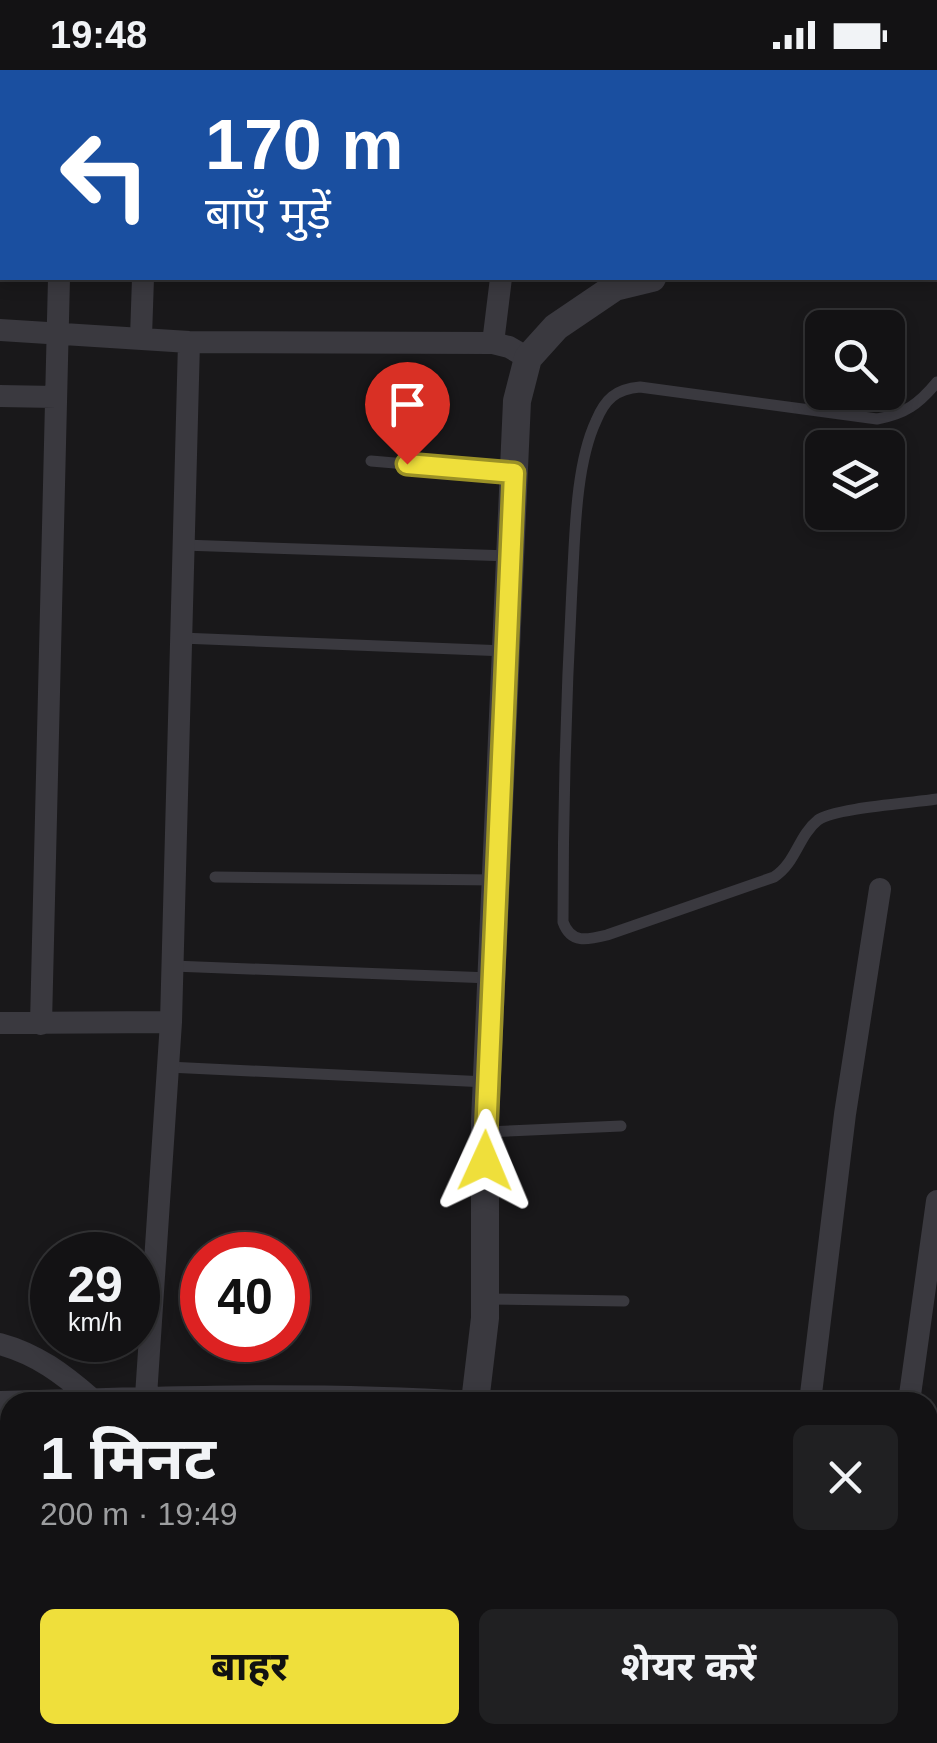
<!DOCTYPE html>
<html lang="hi">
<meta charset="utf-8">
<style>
body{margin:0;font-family:Arial,"Noto Sans Devanagari",sans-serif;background:#202022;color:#f1f3f6;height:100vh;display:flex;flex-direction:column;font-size:38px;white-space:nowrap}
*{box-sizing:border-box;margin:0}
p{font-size:32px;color:#9d9ea0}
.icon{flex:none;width:55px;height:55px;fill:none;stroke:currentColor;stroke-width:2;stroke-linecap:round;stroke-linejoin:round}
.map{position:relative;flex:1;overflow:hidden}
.side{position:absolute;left:0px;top:1322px;width:938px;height:352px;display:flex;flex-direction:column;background:#131214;border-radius:30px 30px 0 0;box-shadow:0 5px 15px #0003,0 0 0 2px #323234}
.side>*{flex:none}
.hud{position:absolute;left:0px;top:0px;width:938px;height:210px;box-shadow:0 5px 15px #0003,0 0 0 2px #323234;background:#1a4fa0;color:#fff;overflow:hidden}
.fabs{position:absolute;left:805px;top:240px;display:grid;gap:20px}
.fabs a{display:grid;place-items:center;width:100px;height:100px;border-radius:15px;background:#131214;box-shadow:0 5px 15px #0003,0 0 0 2px #323234;font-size:50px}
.speed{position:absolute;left:30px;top:1162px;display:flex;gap:20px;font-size:50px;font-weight:700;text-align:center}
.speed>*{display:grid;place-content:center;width:130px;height:130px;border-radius:50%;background:#131214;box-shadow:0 5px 15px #0003,0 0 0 2px #323234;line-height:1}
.speed small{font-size:25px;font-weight:400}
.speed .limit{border:15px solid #d22;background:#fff;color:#111}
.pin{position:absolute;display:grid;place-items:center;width:85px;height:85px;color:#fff;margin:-102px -42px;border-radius:50% 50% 50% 0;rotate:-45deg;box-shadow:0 0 10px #0007}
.pin .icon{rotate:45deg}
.me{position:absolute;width:110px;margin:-55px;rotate:1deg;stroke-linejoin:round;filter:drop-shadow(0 0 8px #0008)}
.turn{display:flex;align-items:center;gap:35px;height:210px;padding:0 40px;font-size:45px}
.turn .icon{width:130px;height:130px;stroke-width:2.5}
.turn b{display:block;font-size:70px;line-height:85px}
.round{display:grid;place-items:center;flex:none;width:105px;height:105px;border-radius:15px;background:#202022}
.summary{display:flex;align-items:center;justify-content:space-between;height:170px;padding:0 40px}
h1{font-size:60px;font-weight:700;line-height:75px}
.primary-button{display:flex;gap:20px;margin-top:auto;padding:20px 40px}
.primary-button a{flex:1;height:115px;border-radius:15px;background:#efdf3b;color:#111;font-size:40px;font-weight:700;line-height:115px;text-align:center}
.primary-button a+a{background:#202022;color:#f1f3f6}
.status{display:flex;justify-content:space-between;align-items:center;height:70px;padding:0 50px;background:#131214;direction:ltr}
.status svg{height:28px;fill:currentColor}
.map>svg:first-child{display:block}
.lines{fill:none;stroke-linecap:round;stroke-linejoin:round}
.service{stroke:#3a393f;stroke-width:11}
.minor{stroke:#3a393f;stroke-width:22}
.tertiary{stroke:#3a393f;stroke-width:28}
.route-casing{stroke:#9b9126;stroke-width:25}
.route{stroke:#efdf3b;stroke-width:18}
</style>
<div class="status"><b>19:48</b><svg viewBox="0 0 49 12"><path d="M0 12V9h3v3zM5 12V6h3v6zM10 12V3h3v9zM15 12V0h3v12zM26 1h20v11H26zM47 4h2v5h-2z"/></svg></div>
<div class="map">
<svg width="937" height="1673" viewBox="0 0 937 1673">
<rect width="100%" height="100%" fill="#19181a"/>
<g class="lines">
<path class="service" d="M834,0l3,2
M632,2v-2
M647,2l1,-2
M701,2l29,-2
M935,97l2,2
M937,312c-18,22 -32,32 -60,37l-237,-32c-24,2 -35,12 -44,34 -21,45 -21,117 -24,166 -6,112 -9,223 -9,335 8,22 24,18 44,13l167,-58c22,-14 24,-41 44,-57 16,-12 95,-17 119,-21
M371,391l143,12
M183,475l327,11
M181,568l325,13
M215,807l281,3
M173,896l318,12
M168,997l319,15
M486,1062l135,-6
M484,1229l140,2"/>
<path class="minor" d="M63,2v-2
M523,2v-2
M0,260l189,12 304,1 16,4 19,11
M141,267l2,-59
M493,273l8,-65
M0,326l56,1
M0,953l171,-1
M41,954l18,-746
M0,1274c37,10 63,30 92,55v3
M146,1326l25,-374 18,-680
M0,1332c157,-5 314,-10 471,0
M810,1332l35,-288 35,-225
M909,1332l28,-201
M928,1355h9
M928,1490h9
M169,1665v8
M392,1665l23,8"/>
<path class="tertiary" d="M935,159l2,-1
M475,1332l10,-84v-197l32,-720 11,-43 28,-31 59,-40 37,-9
M0,1632h10
M388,1673l3,-8"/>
</g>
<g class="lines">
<g class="route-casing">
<path id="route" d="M407,394l107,9 -29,688"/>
</g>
<use href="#route" class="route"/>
</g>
</svg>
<div class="fabs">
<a><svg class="icon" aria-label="search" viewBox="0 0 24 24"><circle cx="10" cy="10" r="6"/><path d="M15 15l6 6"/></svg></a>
<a><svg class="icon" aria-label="layers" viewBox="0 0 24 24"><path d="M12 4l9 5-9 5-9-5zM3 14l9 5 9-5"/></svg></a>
</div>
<div class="speed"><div>29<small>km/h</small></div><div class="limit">40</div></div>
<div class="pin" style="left:407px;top:394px;background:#d93025"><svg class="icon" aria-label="arrive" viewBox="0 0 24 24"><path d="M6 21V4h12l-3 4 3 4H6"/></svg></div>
<svg class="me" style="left:485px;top:1091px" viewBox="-20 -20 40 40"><path d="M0-17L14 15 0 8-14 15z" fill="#efdf3b" stroke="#fff" stroke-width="4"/></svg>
<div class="hud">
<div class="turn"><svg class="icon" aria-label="left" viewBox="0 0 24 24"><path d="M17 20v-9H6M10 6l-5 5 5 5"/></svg><div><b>170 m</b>बाएँ मुड़ें</div></div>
</div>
<section class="side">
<div class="summary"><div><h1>1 मिनट</h1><p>200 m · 19:49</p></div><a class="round"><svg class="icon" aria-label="close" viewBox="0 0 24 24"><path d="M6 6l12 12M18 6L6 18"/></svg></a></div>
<div class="primary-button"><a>बाहर</a><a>शेयर करें</a></div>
</section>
</div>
